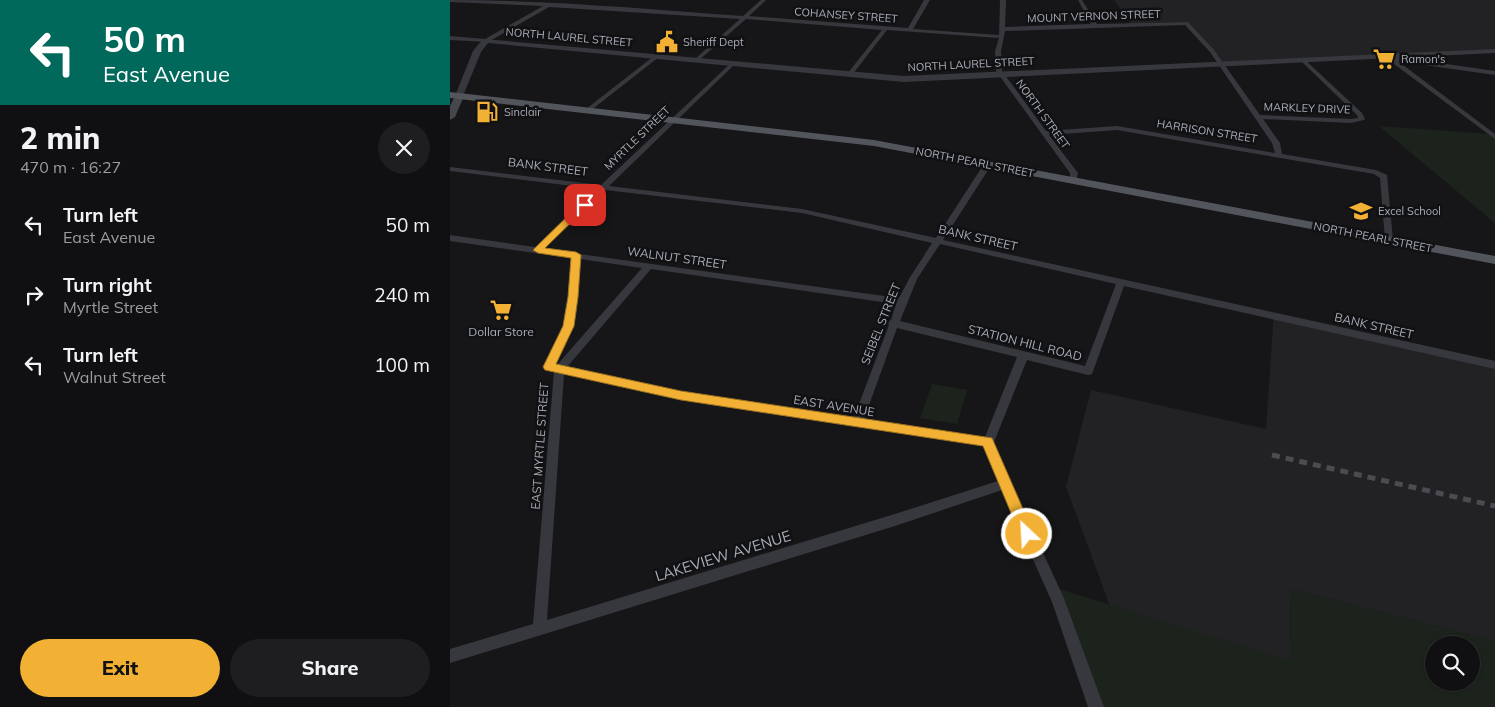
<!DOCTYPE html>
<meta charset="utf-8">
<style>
body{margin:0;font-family:Mulish,sans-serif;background:#1e1e20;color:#f1f3f6;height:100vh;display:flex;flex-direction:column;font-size:19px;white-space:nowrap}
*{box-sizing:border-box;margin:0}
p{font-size:16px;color:#9c9d9f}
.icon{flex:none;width:28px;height:28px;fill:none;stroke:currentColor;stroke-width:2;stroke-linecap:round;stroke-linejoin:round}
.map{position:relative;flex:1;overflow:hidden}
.sheet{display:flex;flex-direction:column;background:#101012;width:450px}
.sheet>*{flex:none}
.top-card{background:#00695c;color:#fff;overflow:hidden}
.fabs{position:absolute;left:975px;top:636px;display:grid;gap:10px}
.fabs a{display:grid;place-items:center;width:55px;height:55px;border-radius:50%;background:#101012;box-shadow:0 1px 4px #0004,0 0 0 1px #303032;font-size:25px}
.pin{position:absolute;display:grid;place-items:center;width:42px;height:42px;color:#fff;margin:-21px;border-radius:10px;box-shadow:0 2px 8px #0006}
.me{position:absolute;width:55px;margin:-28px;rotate:335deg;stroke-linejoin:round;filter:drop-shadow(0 0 4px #0008)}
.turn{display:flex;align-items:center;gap:18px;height:105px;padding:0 20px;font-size:22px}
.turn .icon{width:65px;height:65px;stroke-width:2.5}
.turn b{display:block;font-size:35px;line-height:42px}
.round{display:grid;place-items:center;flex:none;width:52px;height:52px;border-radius:26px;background:#1e1e20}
.head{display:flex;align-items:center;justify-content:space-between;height:85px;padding:0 20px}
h1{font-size:30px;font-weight:800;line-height:38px}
.button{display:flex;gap:10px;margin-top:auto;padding:10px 20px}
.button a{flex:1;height:58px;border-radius:30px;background:#f2b134;color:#111;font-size:20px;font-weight:800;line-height:58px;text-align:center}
.button a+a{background:#1e1e20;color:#f1f3f6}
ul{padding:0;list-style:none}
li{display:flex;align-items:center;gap:15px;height:70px;padding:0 20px}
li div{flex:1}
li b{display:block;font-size:19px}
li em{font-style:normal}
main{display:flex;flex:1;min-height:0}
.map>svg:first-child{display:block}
.built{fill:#222225}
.green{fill:#1c231d;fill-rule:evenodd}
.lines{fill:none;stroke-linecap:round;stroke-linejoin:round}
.minor{fill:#37383d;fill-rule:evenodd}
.tertiary{fill:#37383d;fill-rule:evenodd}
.secondary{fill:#45474d;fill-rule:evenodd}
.primary{fill:#53555c;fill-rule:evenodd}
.rail{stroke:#4a4c52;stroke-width:5;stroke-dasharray:8 6;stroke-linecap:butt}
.route{fill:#f2b134;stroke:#9d7322}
.labels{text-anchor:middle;stroke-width:5;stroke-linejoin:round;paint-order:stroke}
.far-street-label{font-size:11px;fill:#a8adb8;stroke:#111113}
.far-poi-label{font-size:11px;fill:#a8adb8;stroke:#111113;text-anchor:start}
.street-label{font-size:12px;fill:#a8adb8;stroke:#111113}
.poi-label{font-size:12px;fill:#a8adb8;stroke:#111113}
.near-street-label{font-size:15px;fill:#a8adb8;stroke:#111113}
</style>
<main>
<section class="sheet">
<div class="top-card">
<div class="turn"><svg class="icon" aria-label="left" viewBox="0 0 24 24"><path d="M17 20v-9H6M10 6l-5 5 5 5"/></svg><div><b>50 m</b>East Avenue</div></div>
</div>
<div class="head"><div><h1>2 min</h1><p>470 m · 16:27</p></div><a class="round"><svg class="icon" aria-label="close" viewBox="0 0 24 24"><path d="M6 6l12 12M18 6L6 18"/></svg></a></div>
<ul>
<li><svg class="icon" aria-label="left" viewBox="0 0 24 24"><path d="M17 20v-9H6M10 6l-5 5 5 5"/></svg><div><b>Turn left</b><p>East Avenue</p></div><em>50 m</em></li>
<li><svg class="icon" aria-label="right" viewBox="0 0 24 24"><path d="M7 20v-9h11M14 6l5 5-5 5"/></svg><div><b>Turn right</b><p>Myrtle Street</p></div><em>240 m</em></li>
<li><svg class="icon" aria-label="left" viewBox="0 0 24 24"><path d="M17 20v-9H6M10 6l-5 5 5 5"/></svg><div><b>Turn left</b><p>Walnut Street</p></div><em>100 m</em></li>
</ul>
<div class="button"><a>Exit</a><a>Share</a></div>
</section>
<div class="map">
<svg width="1045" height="707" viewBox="0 0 1045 707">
<rect width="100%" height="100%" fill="#161618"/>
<path class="built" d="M664,0h381v51l-274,13 -34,-40 -9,-2 -47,2z
M824,312l221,49v280l-205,-52 1,73 -181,-56 -44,-119 25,-97 175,39z"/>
<path class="green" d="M929,126l112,8 4,3v86z
M482,384l35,6 -10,34 -37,-6z
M606,588l235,73 -1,-72 205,52v66h-391zM984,645h37v37h-37z"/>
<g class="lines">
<path class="minor" d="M0,0c98,0 196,9 293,16l18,-16h5l-17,16 159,12 16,-28h6l-17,29 86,6 1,-35h6l-1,27 86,-3 -13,-24h4l15,24 91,-2 26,28 46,65 91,4 7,-1 -1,-3 -56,-54v-2l2,-1 59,55 3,6 -1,1 -13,3 -88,-4 17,24 2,11 94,16 11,5 6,65 -4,3 -4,-3 -5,-62 -6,-4 -257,-44 -68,5 29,38 -2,9h-6v-9l-74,-102 -1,-20 4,-13 -112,-8 -35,45 -2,1 -3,-2 35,-44 -136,-11 -49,43 -3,-2 1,-1 45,-40 -191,-12 -61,35 -38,-2v-4l35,3 58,-33 -93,-4zM735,25l25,27 62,91 3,10 -158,-27 -71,5 -44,-60 -1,-20 4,-20z
M947,53l21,7 77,11v4l-78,-11 -17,-6 -1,4 96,72v5l-101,-75v-9z
M204,56l5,1 -69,54h-4v-2z
M282,62l3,2 -1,1 -125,121 193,23 134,29 48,-74 4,-2 4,2 -49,76 552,121v8l-371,-83 -32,88 -4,1 -61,-15 -33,82 5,16 64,138 41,111h-16l-36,-105 -50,-112 -104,35 -448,138v-14l83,-25 21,-252 -9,-2 -1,-3 19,-41 5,-29 3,-39 -121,-17v-6l85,12 62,-58 -147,-18v-4l151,18zM155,190l197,23 130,30 -23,36 -10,19 -356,-49zM490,244l176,40 -31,82 -185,-45 17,-42zM130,259l62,9 -85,97h-2l18,-39 5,-29zM201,269l245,35 -5,16 -4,3 2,2 -35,92 -173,-25 -114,-25zM447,328l120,29 -32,80 -121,-18zM114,374l117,26 303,46 14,35 -100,32 -351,107z"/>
<path class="tertiary" d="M33,39l421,37 591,-27v4l-591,29 -416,-39 -7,9 -18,44 -7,2 -1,-2 18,-45z"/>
<path class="secondary" d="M9,93l5,3 -9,21 -5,3v-14l6,-12z"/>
<path class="primary" d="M0,92l424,48 621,116v8l-621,-118 -424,-48z"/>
<path class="rail" d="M822,455l223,51"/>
</g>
<path class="route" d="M131,203h7l1,2 -44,43 31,4 5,3 -3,42 -4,29 -18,38 125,27 311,47 42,96 -2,5 -5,2 -5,-2 -39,-93 -302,-46 -136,-30 -2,-3 20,-41 5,-29 3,-39 -33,-5 -5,-3z"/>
<defs>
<g id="civic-bare" transform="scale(1.725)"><path d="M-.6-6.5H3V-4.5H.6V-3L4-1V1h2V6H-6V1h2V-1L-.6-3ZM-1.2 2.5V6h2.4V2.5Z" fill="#f2b134" stroke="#111113" stroke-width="2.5" paint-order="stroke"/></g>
<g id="supermarket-bare" transform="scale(1.725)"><path d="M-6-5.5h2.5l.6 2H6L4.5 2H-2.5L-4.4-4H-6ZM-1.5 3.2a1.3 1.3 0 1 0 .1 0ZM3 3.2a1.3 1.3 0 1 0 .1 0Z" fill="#f2b134" stroke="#111113" stroke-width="2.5" paint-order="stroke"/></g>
<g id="fuel-bare" transform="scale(1.725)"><path d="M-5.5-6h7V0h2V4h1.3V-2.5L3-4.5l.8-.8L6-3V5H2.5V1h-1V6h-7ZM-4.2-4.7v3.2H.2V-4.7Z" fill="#f2b134" stroke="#111113" stroke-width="2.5" paint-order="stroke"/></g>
<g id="school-bare" transform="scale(1.725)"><path d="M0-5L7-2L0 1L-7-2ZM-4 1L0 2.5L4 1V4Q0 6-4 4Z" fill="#f2b134" stroke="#111113" stroke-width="2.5" paint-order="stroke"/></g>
</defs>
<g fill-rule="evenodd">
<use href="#civic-bare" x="217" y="42"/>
<use href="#supermarket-bare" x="934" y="59"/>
<use href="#fuel-bare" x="37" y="112"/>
<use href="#school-bare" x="911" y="211"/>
<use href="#supermarket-bare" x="51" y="310"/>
</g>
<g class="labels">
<g class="far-street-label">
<text transform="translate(396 15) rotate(4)" y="4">COHANSEY STREET</text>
<text transform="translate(644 16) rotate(-2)" y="4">MOUNT VERNON STREET</text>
<text transform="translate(119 37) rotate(5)" y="4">NORTH LAUREL STREET</text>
<text transform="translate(521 64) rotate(-3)" y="4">NORTH LAUREL STREET</text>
<text transform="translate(857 108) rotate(2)" y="4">MARKLEY DRIVE</text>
<text transform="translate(593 114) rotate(54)" y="4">NORTH STREET</text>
<text transform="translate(757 131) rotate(9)" y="4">HARRISON STREET</text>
<text transform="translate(187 138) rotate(-44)" y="4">MYRTLE STREET</text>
<text transform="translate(525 162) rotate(11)" y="4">NORTH PEARL STREET</text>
<text transform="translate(923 237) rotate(11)" y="4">NORTH PEARL STREET</text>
</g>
<g class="far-poi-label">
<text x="233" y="46">Sheriff Dept</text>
<text x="951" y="63">Ramon's</text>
<text x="54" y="116">Sinclair</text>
<text x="928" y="215">Excel School</text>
</g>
<g class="street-label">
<text transform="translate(98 167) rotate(7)" y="4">BANK STREET</text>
<text transform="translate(528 238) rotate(13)" y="4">BANK STREET</text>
<text transform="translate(227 258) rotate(8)" y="4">WALNUT STREET</text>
<text transform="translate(431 324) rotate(-68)" y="4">SEIBEL STREET</text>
<text transform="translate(924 326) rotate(13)" y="4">BANK STREET</text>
<text transform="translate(575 343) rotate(14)" y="4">STATION HILL ROAD</text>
<text transform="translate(384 406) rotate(9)" y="4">EAST AVENUE</text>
<text transform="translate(90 446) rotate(-86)" y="4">EAST MYRTLE STREET</text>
</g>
<g class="poi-label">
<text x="51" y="336">Dollar Store</text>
</g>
<g class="near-street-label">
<text transform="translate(273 556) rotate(-17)" y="5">LAKEVIEW AVENUE</text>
</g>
</g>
</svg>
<div class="fabs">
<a><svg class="icon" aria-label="search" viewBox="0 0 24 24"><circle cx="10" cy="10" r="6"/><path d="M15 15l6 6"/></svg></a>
</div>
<div class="pin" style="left:135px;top:205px;background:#d93025"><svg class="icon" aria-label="arrive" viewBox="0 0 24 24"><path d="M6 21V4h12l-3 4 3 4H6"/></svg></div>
<svg class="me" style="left:577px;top:534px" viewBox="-20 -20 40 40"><circle r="17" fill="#f2b134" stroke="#fff" stroke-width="3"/><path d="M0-11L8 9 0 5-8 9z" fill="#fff"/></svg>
</div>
</main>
